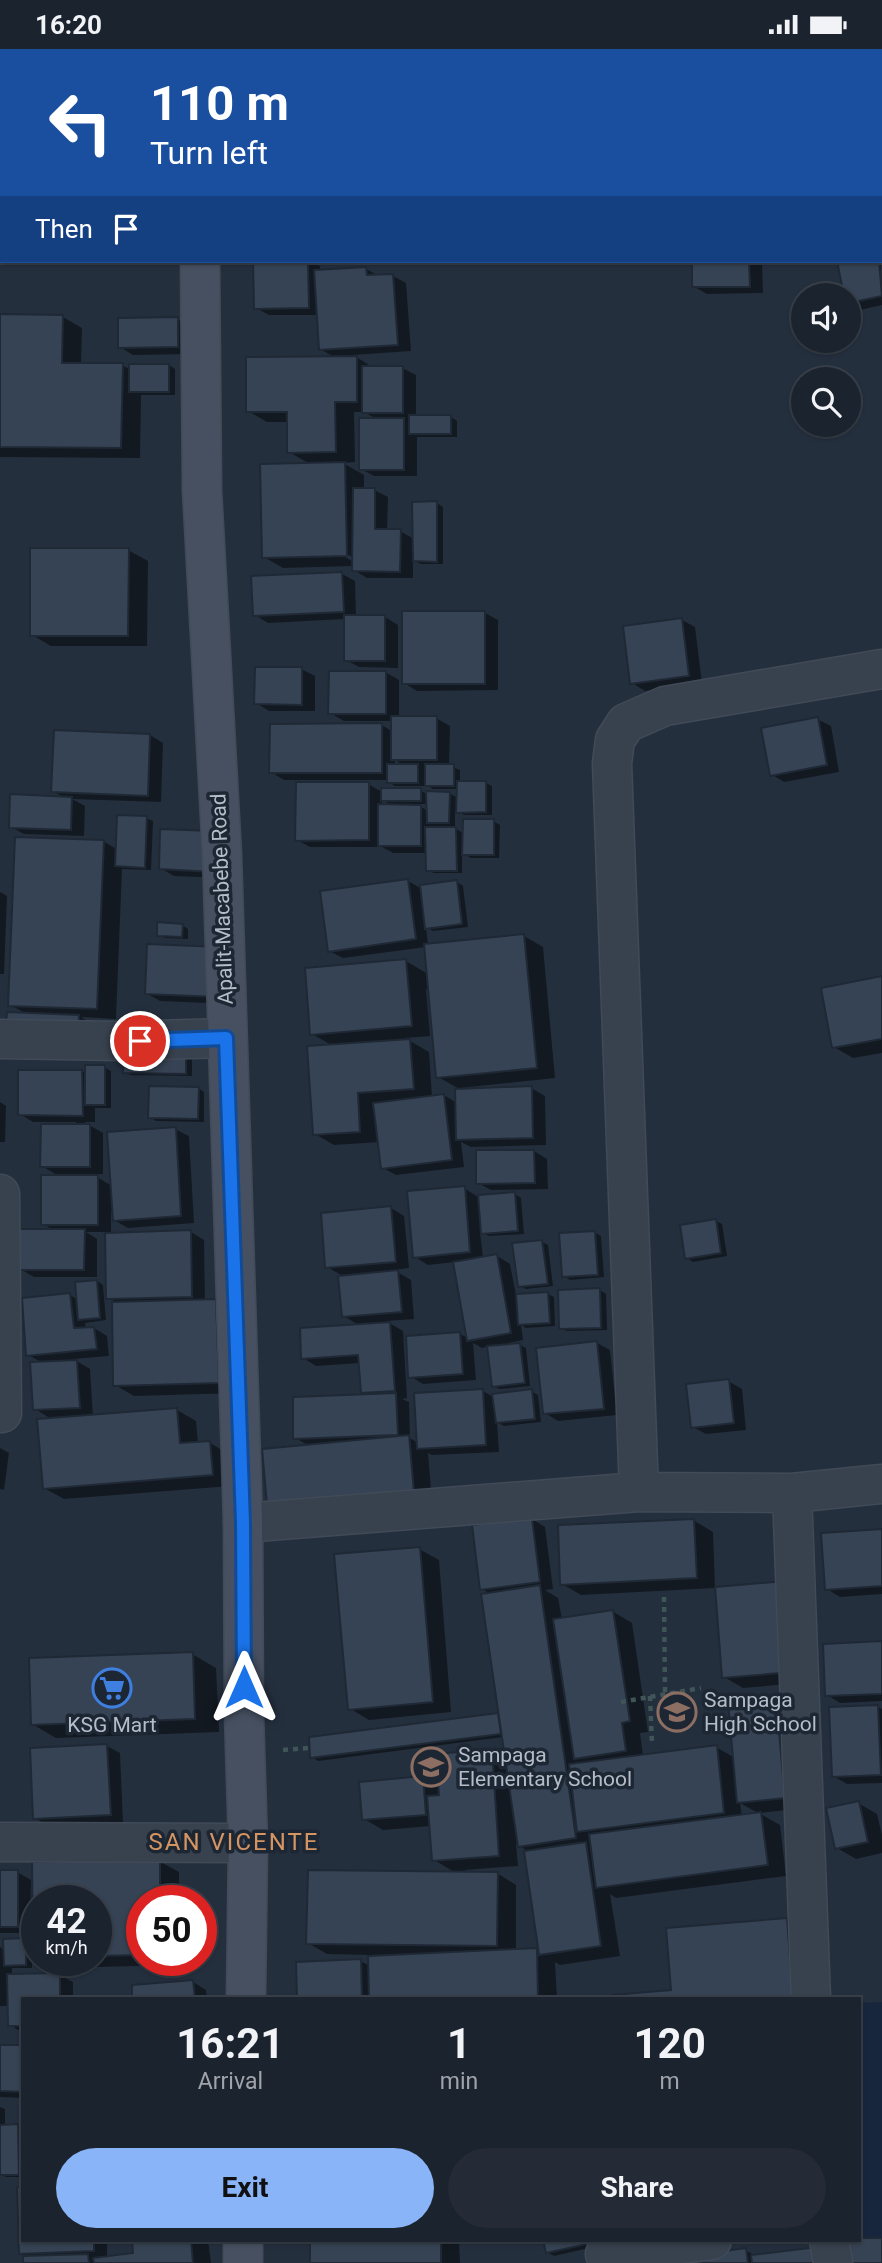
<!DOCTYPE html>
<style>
body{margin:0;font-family:Roboto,sans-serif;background:#242b36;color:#f1f3f6;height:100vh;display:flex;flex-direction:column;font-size:26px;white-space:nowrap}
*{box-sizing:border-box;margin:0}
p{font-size:23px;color:#a0a4aa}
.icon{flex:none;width:38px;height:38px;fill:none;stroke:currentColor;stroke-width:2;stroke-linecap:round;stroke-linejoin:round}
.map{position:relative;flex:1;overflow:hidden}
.details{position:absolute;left:21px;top:1948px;width:840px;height:245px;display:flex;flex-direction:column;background:#1b232e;border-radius:0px;box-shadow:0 2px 5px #0004,0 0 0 2px #39404a}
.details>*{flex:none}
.guide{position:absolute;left:0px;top:0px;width:882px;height:214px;box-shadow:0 2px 5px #0004,0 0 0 2px #39404a;background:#1a4fa0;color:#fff;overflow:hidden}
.controls{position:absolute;left:791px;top:234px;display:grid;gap:14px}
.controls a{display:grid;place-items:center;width:70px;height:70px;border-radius:50%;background:#1b232e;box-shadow:0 2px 5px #0004,0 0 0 2px #39404a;font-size:35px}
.speed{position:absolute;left:21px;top:1836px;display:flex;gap:14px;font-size:35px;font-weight:700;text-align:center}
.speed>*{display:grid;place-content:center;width:91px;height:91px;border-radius:50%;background:#1b232e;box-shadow:0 2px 5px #0004,0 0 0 2px #39404a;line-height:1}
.speed small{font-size:18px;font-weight:400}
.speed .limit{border:10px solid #d22;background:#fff;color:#111}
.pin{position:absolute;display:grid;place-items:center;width:60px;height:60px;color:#fff;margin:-30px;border:4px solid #fff;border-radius:50%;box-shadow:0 2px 7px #0007}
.me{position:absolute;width:77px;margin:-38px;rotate:0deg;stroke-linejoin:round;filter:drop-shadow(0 0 5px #0008)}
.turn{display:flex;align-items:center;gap:24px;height:147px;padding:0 35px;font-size:32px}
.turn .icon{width:91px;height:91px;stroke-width:2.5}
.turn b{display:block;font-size:49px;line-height:60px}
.then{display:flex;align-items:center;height:66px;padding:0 35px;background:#0003;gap:14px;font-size:26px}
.eta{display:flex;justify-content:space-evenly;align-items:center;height:119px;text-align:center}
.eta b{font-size:42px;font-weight:700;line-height:49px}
.cta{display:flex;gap:14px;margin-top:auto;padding:14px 35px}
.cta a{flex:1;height:80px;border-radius:42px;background:#8ab4f8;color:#111;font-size:28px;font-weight:700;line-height:80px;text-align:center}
.cta a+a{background:#242b36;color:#f1f3f6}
.status{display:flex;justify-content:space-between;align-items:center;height:49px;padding:0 35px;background:#1b232e;direction:ltr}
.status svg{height:19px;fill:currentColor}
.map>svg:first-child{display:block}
.water{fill:#17263c}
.shadow{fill:#0007;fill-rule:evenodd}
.building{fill:#364354;stroke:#1f2835;stroke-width:2}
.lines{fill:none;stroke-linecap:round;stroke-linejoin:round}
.minor-casing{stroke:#414a57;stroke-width:41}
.secondary-casing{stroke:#414a57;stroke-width:41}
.path{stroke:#3f5557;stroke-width:4.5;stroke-dasharray:5 5;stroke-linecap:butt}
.minor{stroke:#38414e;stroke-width:38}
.secondary{stroke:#465061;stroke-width:38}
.route-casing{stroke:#114b97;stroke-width:18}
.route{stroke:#1a73e8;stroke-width:12}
.labels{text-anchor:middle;stroke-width:7;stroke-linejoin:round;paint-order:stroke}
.street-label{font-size:21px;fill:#b4bcc9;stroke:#1d2633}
.poi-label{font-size:21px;fill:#b4bcc9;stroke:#1d2633;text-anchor:start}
.quarter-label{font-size:24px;letter-spacing:2px;fill:#d59563;stroke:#1d2633}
</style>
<div class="status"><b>16:20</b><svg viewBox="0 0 49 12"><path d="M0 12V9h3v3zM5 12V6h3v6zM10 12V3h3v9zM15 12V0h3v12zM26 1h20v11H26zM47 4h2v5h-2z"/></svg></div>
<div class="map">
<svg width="882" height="2214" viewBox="0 0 882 2214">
<rect width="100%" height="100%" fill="#242f3e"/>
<path class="water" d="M882,1953v261l-23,-23v-237z"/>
<path class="shadow" d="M256,0h125v2h-125z
M615,0h53l-13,2z
M764,0h98v2h-98z
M880,8h2v29l-2,-1z
M880,40h2l-2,95z
M880,196l2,60 -22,5 -11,-7 -10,-42h41z
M254,212h56l10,5v6l46,-3 13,7h14l13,7 5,68 -58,4 21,13h28l14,7v42h35l6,4v16h-40v39h-43l-13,-7 17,-49 -14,-8h-10l1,50 -12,1 21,12v15h10l14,7 -1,34h13l14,8 23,-36 6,4v57h-22l-8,-4v18h-46l-13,-8v-4l-71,2 -19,-11 46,-93 -21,-12 -1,-30h-21l-19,-11 88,-53 -16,-9 -2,-34h-49l-13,-7zM340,501l14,8v4l-16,-9z
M693,212h69l1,32 -56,1 -14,-8z
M0,267l63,1 19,11 -1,37h41l9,5 38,-5 6,4v26h-34l-1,63 -140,-1z
M177,270l13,8 1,27 -58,1 -13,-8z
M128,501l20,11 -1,85h-96l-19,-11z
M342,525l13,7 1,36h29l13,8v43l-39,-1 -13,-7 -1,-41 -77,4 -13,-8z
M485,564l13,7v70l-81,1 -13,-8z
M682,571l13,7 7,56 -57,8 -13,-8z
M301,620l14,7v35h-46l-13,-8z
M385,623l14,8v38h37l14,8 -1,40 11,4v13h26l6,3v29h-28l-9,-5v18l9,6 29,-13 7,4 -1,33h-28l-9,-5v20h-28l-7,-3v-17h-34l-11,-6h-72l-13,-7 71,-56 14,8 38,-2 8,5 21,-2 9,5v-9h-25l-9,-6v3h-29l-7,-4 1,-2h-105l-13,-8 111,-47 11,7v-11h-49l-14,-8zM395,711l10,6h-10zM382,751l11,6h-11zM416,755h12v7z
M817,670l14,7 8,46 -55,10 -13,-8z
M150,686l13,8 -2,59 -89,-3 13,7 -1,30 -60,-2 -13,-7 54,-29 -12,-7z
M146,769l7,3 -2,49 -29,-1 -6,150 -35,-2 11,7 -65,-10 -17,-9 93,-164 15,9z
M162,782l62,47 -50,-2 -14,-8z
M408,832l14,8 35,-7 6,4 5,41 -35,4 -7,-4 2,18 96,-9 19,11 12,131 -95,10 1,2 -23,-13 -8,-88h-4l4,47 -25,2 24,14 3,45 12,-2 13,8 74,-15 14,8 1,49 -75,2 -10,-5 3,25 -68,8 -13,-7 -3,-26 -46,3 -19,-11 18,-88 -21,-12 94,-73 22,13 -2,-27 -83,11 -14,-7z
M0,843l7,4 -3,78h-4z
M182,876l6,4v10l-23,-1 -7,-3z
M233,907l-2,48 -71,-3 -14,-8z
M882,929v75l-29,5 -19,-11z
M192,1003v24l-61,-1 -7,-3z
M104,1018l7,4v37h-16v14h-11l19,11v41h-11l20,12 63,-57 14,7 5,87 -66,5 -14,-8v-8h-3v22l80,-2 13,8 1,61h11l19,11 2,81 -103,3 -19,-11 -1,-84 -6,-3 -2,-66h-20l11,7v38h-63l-14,-8 35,-38 -12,-7 17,-47 -18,-11 34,-40v-4h-43l-13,-8 62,-43 5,3z
M198,1039l6,4v30l-48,-1 -6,-4z
M0,1053l6,4 -1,36h-5z
M534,1102l13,8 1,30 -57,1 -13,-7z
M464,1139l14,9 37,-3 6,4 3,36 -35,2 -9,-4 3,26 14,-2 13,8 6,31 32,-1 6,3 1,29 -29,2 -5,-3 2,15 -15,3v3l12,-1 6,3 4,38 -30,3 -7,-3 -4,-40 -7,2 -9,-5 3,37 -53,4 -13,-8 50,-42 8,4 -13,-76 -27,3 -13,-8z
M391,1159l13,8 5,52 -15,2 17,10 3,39 -28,2 17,10 4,67 -5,1 7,3 1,36 8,5 65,-52 12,7 36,-7 7,4 3,27 -37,4 -7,-4 2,30 -67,3 -4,-2 5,60 -138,-75 68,-42 -3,-33 -44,3 -13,-8 57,-32 -16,-10 1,-39 -18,-10z
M716,1172l6,3 5,32 -34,6 -6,-4z
M594,1183l7,4 3,41 -34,3 -6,-4z
M542,1193l6,3 5,41 -27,3 -7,-3z
M97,1232l6,4 3,35 -21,3 1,6 8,-1 13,8 2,20 -36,3 17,10 3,48 84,-7 19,11 2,23 12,-1 19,11 2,32 -167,13 -20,-11 9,-68 -18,-11 8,-46 -15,-8 42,-60 8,5z
M600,1241l6,4 1,36 -40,1 -7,-3z
M597,1294l13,7 7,65 -59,6 -13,-8z
M728,1332l14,8 4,41 -40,4 -13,-7z
M0,1399l9,5 -5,37 -4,-1z
M532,1470l13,8 8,62 -8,1 13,8 4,21 50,-8 20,12 16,109 -8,1 3,23 73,-9 19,11 41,-58 19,11 9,97 -45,5 21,12 6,51 -170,22 -6,-4 10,62 -60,9 -5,-3 2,37h-258l61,-38 10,5 -1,-11 -42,-1 -19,-11 148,-70 -22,-13 -3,-34 -48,4 -19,-11 59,-41 17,10 51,-37 16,9 -4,-23 -185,24 -6,-4 186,-42 2,1 -9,-122 -9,-5zM740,1754l20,11 -18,2zM516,1795l15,9 10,100 -5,-3 -20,1v-66l-19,-12h-32v-3l53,-4z
M693,1471l20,12 2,56 -134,7 -19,-11z
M882,1482v63l-42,3 -13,-8z
M419,1500l20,11 12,152 -82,8 -20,-12z
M717,1539l95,94 -69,6 -19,-11z
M882,1594v58l-42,2 -13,-8z
M192,1605l24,14 3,64 -163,6 -24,-14z
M878,1658l4,2v74l-35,1 -14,-8z
M107,1697l13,7 3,69 -75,4 -13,-8z
M858,1754l19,11 5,21v18l-26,6 -19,-11z
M159,1812l20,11v29h-37v59h38v5l-126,3 -13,-8h55v-59h-59v57l-5,-3v13h-20v8l47,-1 14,7v17h-50v34l-13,-8 -1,-19h-9v-59l5,3 20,-10 10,5 -1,-81z
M0,1823h17l14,8 -1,53h-30z
M786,1871l19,11 5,68 -137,-7z
M193,1933l13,8 1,9h-73z
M0,1997l23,1v51l-23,-1z
M0,2058l5,2v17h13l5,3v48h-17l-6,-3z
M23,2191h84v18l28,-3 -1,-15h74l3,23h-187l6,-5 -9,-5z
M311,2191h148l1,23h-149z
M545,2191h52l1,6 -44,10 -7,-4z
M745,2201l11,6 84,7h-134z"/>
<path class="building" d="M254,0h109v2h-109z
M499,0h58v2h-58z
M762,0h83l1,2h-84z
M880,6h2l-2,27z
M880,66h2l-2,60z
M253,212h55l1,47 -55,1z
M692,212h57l1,26h-58z
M837,212h42l3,35 -33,7v-7h-5z
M366,218l1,8 26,-1 5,71 -79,5 -5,-80z
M0,265l63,1 -1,48h61l-2,85 -121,-1z
M178,268v30l-60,1v-30z
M357,307v46h-22l1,50 -49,1v-41h-41v-55z
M129,315h40v28h-40z
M362,317h41v47h-41z
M409,366h42v19h-42z
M359,369h45v52h-45z
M345,413l2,94 -85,2 -2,-94z
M353,439h22v41h26l-1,43 -48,-1z
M437,452v61l-24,-1 -1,-59z
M30,499h99l-1,88h-98z
M342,523l2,40 -91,4 -2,-40z
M402,562h83v73h-83z
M344,566h41v46h-41z
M682,569l7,58 -59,8 -7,-58z
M255,618h47v38l-48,-1z
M329,622h57v43h-58z
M391,667h46v44h-46z
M818,668l9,48 -57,11 -9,-48z
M382,674v50h-113l1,-49z
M54,681l96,4 -2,62 -97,-4z
M387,715h31v19h-31z
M425,715h29v22h-29z
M457,732h29v31l-30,1z
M296,733h73v58l-74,1z
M381,739h40v13h-40z
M426,742l24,1 -1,31h-22z
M10,745l62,3 -1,33 -62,-2z
M378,755l43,1v41h-43z
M117,766l30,1 -2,52 -30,-2z
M463,770h31v36h-32z
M425,778h31l1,44h-31z
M160,780l53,2 -1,41 -53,-3z
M15,788l89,3 -7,169 -89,-3z
M408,830l8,60 -88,13 -8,-61z
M457,831l5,44 -37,5 -5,-44z
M157,873l26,2 -1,13 -25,-1z
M524,885l13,134 -101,10 -12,-134z
M147,895l74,3 -2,50 -74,-3z
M406,910l6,67 -102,9 -5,-67z
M882,927v63l-50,9 -11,-60z
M7,963l72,3 -1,24 -73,-2z
M410,990l4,50 -56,4 2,39 -47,3 -6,-89z
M123,997l63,1v27l-63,-1z
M85,1016h20v40h-20z
M18,1021h64l1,46 -65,-1z
M149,1037l50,1 -1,32 -50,-1z
M532,1037l1,52 -77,2 -1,-51z
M444,1045l8,66 -71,9 -8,-66z
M41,1075h49v43h-50z
M176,1078l5,89 -68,5 -6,-89z
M476,1101h58l1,33 -59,1z
M41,1126h57v50h-57z
M465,1137l5,66 -57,6 -6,-67z
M515,1143l3,39 -37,3 -3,-39z
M391,1157l5,56 -71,6 -4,-55z
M716,1170l5,34 -36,6 -5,-34z
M18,1180h67l-1,41h-65z
M191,1181l1,67 -86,2 -1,-66z
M595,1182l3,44 -36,2 -3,-44z
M542,1191l6,44 -30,3 -6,-44z
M497,1205l14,79 -44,8 -14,-79z
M398,1221l4,42 -60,5 -4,-41z
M97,1231l3,38 -22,2 -3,-38z
M600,1239l1,40 -42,1 -1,-39z
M548,1243l2,31 -32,2 -2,-31z
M70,1244l4,35 20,-1 3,22 -71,7 -4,-58z
M216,1250l3,84 -106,3 -1,-84z
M390,1273l5,69 -34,2 -3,-38 -57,4 -1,-31z
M460,1283l3,42 -55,4 -2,-42z
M597,1292l7,68 -61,5 -7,-66z
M520,1294l5,40 -33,4 -5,-41z
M77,1311l3,48 -47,2 -3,-48z
M729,1330l5,44 -43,5 -5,-44z
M483,1340l3,56 -69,4 -3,-56z
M532,1340l3,30 -39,4 -4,-29z
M396,1344l2,42 -105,4v-42z
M177,1359l3,35 30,-2 3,34 -170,14 -6,-70z
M409,1386l6,68 -147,13 -6,-67z
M532,1469l8,64 -60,8 -8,-65z
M694,1470l3,59 -137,7 -2,-60z
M882,1480v57l-57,4 -4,-57z
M420,1498l13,155 -85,8 -14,-156z
M786,1532l7,91 -71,6 -7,-91z
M540,1536l36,253 -58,9 -37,-253z
M613,1561l17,111 -8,2 4,28 -52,8 -21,-140z
M882,1592v53l-57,2 -2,-52z
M193,1603l2,67 -164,6 -2,-67z
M776,1649l9,100 -48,5 -9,-101z
M878,1656l3,70 -49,2 -3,-70z
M498,1664l3,21 -191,24 -1,-21z
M107,1695l4,71 -78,4 -3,-71z
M717,1696l7,68 -147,19 -8,-68z
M492,1700l7,107 -67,5 -5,-65 12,-1 -3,-41z
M423,1727l3,39 -64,5 -3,-38z
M859,1752l9,41 -33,7 -9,-41z
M761,1763l7,53 -172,23 -7,-54z
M586,1793l15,104 -62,9 -15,-104z
M160,1810v42h-18v54l-46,1v-55h-59v56h-4l-1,-95z
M0,1821h18v57h-18z
M308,1821l190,2 -1,74 -191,-2z
M787,1869l6,81h-181v-4l59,-5 -5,-62z
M26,1889v27l-22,1 -1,-27z
M537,1899l1,51h-169l-1,-43z
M361,1910l1,40h-65l-1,-37z
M60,1924v26h-37v27h-15l-1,-52z
M193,1931l2,19h-63v-14z
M0,1996h23v47l-23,-1z
M18,2075l1,51h-19v-50z
M17,2138h6v53h71v11l-75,3z
M859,2189h23v25h-40l-1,-23h18z
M132,2191h59l2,23h-99l-1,-5 40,-5z
M310,2191h131v23h-131z
M543,2191h49v3l-46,10z
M826,2197l2,17h-76l-1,-8z
M746,2199l2,15h-44l-1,-9z
M88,2205l1,9h-66v-7z"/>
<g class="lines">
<g class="minor-casing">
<path id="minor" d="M880,160h2
M0,990l119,2 107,-3
M0,1145l2,219
M639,1443l-27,-729 3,-23 11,-17 39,-17 217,-37
M792,1444l19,506
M243,1474l396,-31 153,1 90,-9
M0,1793l248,1
M829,2191l4,23
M605,2205l107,-14"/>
</g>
<g class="secondary-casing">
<path id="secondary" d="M198,0v2
M200,212l2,229 20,364 21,669 1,191 4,129 -2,156
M243,2214v-23"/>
</g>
<path class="path" d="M664,1548l1,96
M650,1647l2,48
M621,1653l80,-14
M283,1701l26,-2"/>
<use href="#minor" class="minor"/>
<use href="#secondary" class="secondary"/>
</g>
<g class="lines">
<g class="route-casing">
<path id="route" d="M140,992l86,-3 17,485 1,164"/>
</g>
<use href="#route" class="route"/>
</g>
<defs>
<g id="supermarket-ring" transform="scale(2.0125)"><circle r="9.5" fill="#1d2633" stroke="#3f7fe0" stroke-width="1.5"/><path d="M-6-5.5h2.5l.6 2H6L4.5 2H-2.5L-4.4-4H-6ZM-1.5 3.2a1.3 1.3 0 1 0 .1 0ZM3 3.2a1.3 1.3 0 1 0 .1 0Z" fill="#3f7fe0"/></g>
<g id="school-ring" transform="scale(2.0125)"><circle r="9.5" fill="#1d2633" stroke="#8d6e63" stroke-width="1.5"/><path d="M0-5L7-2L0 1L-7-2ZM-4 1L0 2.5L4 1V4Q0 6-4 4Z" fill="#8d6e63"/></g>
</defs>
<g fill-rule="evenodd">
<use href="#supermarket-ring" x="112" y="1639"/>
<use href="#school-ring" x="677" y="1663"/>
<use href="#school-ring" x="431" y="1718"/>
</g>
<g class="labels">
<g class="street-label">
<text transform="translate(222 850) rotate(-92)" y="7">Apalit-Macabebe Road</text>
</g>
<g class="poi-label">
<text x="704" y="1658">Sampaga<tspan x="704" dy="24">High School</tspan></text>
<text x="112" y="1683" text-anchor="middle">KSG Mart</text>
<text x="458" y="1713">Sampaga<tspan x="458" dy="24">Elementary School</tspan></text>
</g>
<g class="quarter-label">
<text x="234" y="1801">SAN VICENTE</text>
</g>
</g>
</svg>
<div class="controls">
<a><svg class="icon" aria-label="sound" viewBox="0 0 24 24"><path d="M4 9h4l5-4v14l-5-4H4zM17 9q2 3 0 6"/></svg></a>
<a><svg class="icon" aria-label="search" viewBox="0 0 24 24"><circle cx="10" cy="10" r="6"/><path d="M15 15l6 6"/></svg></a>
</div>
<div class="speed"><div>42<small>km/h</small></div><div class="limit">50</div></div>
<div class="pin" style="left:140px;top:992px;background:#d93025"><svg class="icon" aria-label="arrive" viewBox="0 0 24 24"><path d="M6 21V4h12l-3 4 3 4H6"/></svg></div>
<svg class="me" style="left:244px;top:1638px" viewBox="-20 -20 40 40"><path d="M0-17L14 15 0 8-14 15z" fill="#1a73e8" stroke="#fff" stroke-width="4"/></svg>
<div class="guide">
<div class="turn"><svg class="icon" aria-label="left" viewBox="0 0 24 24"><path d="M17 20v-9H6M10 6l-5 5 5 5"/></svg><div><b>110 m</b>Turn left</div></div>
<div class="then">Then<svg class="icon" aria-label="arrive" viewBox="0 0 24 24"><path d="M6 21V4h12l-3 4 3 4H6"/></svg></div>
</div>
<section class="details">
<div class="eta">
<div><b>16:21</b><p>Arrival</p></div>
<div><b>1</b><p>min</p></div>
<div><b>120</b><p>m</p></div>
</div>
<div class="cta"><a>Exit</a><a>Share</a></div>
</section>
</div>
